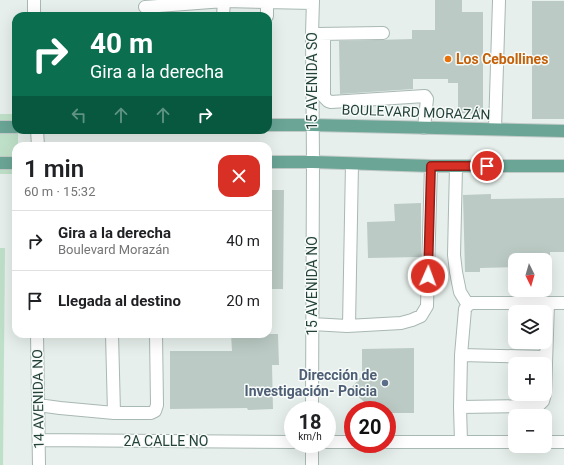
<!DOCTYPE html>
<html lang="es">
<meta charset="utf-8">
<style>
body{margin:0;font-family:Roboto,sans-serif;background:#f6f6f6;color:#202124;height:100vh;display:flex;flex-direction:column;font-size:15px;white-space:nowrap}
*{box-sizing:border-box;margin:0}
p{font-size:13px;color:#757577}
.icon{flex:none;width:22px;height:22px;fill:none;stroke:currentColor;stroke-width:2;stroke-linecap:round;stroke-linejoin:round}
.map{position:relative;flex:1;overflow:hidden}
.side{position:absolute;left:12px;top:142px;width:260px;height:196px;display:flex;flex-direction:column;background:#fff;border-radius:12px;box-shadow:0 4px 16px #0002}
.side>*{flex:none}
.hud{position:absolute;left:12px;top:12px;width:260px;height:122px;border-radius:12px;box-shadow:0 4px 16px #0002;background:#0b6e4f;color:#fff;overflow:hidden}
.needle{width:26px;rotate:175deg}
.controls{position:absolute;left:508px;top:253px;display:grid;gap:8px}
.controls a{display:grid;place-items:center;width:44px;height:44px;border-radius:8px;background:#fff;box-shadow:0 4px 16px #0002;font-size:20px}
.speed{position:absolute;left:284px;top:401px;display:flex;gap:8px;font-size:20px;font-weight:700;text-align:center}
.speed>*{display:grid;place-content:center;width:52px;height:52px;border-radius:50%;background:#fff;box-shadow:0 4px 16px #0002;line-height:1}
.speed small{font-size:10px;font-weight:400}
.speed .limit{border:6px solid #d22;background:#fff;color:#111}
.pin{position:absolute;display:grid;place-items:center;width:34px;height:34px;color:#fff;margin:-17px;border:2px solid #fff;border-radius:50%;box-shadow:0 1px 4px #0007}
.me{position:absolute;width:44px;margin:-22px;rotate:2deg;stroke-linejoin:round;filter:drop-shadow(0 0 3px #0008)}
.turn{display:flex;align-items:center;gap:14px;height:84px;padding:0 12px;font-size:18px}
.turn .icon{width:52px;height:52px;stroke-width:2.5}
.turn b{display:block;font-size:28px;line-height:34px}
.lanes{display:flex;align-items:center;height:38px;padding:0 12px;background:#0003;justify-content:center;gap:20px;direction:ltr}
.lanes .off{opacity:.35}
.round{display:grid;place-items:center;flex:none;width:42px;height:42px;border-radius:12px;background:#f6f6f6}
.head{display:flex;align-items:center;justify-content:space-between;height:68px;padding:0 12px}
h1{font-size:24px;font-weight:600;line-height:30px}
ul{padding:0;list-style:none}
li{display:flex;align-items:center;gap:12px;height:60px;padding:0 12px;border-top:1px solid #e0e0e0}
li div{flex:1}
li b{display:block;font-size:15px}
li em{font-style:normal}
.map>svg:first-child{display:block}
.green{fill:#bfe0c8}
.building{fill:#bbcac4}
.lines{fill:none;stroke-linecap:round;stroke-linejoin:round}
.minor-casing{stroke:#a8b8b2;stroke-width:14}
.major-casing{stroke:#c2cac8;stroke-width:14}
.minor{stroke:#fff;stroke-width:12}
.major{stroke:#6aa596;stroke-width:12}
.route-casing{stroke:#8d1f18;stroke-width:10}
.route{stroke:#d93025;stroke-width:7}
.food-dot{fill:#e8710a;stroke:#f7fbf9;stroke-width:1.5}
.service-dot{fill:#5c6f8a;stroke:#f7fbf9;stroke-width:1.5}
.labels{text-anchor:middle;stroke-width:3;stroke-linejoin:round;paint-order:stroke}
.food-label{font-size:14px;font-weight:bold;fill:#c56008;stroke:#f7fbf9;text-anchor:start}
.street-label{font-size:14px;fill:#24423a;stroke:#f7fbf9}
.service-label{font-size:14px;font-weight:bold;fill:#4e5e75;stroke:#f7fbf9;text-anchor:end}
</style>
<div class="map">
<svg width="564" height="465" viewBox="0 0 564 465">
<rect width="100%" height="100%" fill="#e6efeb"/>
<path class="green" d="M0,114h16v16h2v16h-2v28h-16z
M0,248h5l-2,217h-3z"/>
<path class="building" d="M435,0h27v12h21v102l-25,-1v-30h-10v-4h-35v10l-73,5 -1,-53 73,-2v-9h23z
M532,1h32v118h-32z
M268,190h16l-1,99h-15z
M491,194v5l73,-1v54h-14v8h-35v7l-35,1v4h-15l-2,-77z
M421,203v54l-53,1 -1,-36 28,-1 -1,-17z
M231,334h47l1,31h-7l1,44 -25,1 -1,-2 -77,1v-58h62z
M414,348v65h-27v-3h-14l-23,-21 12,-13v-27z"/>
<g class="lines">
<g class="minor-casing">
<path id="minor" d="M34,0v16
M145,7l79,-6
M223,16l1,-15 89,2
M267,16v-14
M317,34l66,-1
M324,34v63l4,4 3,1 94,-6 2,3 -3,29
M495,129l4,-128
M37,130l1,16
M456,166l-2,89 2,17 4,20 8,13
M312,324l35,2 54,-3 11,-3 9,-4 6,-10 4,-140
M349,326l3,-162
M37,334l2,131
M112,334l2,79h37l4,-2 2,-6 -1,-71
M461,355l85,2
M545,394l3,-91
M38,405l22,3 54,5
M460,407l78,-1 5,-5 2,-7
M312,410l1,-248 -1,-128 1,-34
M39,440l254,2
M327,442h26
M387,442h128
M461,442l-1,-35 1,-52 4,-46 3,-4 4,-2h92
M545,442h19
M312,465v-21"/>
</g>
<g class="major-casing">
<path id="major" d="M268,125h44l252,6
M0,127h16
M268,162h45l118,4h133
M0,163h16"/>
</g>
<use href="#minor" class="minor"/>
<use href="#major" class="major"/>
</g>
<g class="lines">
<g class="route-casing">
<path id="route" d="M428,276l3,-110h56"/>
</g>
<use href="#route" class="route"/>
</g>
<circle class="food-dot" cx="448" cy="59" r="4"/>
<circle class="service-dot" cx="385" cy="383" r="4"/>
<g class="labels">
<g class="food-label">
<text x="456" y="64">Los Cebollines</text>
</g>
<g class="street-label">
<text transform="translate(312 81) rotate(-90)" y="5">15 AVENIDA SO</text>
<text transform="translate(416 112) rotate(2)" y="5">BOULEVARD MORAZÁN</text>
<text transform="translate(312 286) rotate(-90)" y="5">15 AVENIDA NO</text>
<text transform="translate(38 399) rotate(-91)" y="5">14 AVENIDA NO</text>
<text x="166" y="446">2A CALLE NO</text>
</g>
<g class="service-label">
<text x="377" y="380">Dirección de<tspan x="377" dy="16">Investigación- Poicia</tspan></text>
</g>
</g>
</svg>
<div class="controls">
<a><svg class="needle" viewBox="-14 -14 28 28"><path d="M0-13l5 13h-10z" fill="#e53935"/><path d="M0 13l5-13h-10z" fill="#757577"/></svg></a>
<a><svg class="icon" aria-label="layers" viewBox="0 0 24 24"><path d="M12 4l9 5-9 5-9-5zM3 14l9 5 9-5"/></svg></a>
<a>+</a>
<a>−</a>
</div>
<div class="speed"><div>18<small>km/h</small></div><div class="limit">20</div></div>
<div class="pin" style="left:487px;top:166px;background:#d93025"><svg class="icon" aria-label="arrive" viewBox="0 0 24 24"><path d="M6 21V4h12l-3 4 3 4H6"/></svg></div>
<svg class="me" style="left:428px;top:276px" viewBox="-20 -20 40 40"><circle r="17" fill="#d93025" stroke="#fff" stroke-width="3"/><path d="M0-11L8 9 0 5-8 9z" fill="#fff"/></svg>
<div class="hud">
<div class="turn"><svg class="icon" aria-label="right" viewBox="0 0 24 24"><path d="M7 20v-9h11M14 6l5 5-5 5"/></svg><div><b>40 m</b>Gira a la derecha</div></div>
<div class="lanes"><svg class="icon off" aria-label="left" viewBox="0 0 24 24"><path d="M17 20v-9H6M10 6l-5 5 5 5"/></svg><svg class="icon off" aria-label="ahead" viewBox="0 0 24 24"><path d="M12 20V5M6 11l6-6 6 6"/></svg><svg class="icon off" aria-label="ahead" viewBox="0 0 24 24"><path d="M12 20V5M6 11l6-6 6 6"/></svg><svg class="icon" aria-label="right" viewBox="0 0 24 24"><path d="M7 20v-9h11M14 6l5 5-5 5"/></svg></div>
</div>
<section class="side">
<div class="head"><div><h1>1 min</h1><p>60 m · 15:32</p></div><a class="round" style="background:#d93025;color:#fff"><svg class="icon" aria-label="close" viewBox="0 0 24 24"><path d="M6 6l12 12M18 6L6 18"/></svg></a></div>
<ul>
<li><svg class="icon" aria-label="right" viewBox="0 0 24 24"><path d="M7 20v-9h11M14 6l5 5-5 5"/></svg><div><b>Gira a la derecha</b><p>Boulevard Morazán</p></div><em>40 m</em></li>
<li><svg class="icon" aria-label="arrive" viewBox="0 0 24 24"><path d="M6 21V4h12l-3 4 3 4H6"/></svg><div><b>Llegada al destino</b></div><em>20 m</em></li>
</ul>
</section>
</div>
